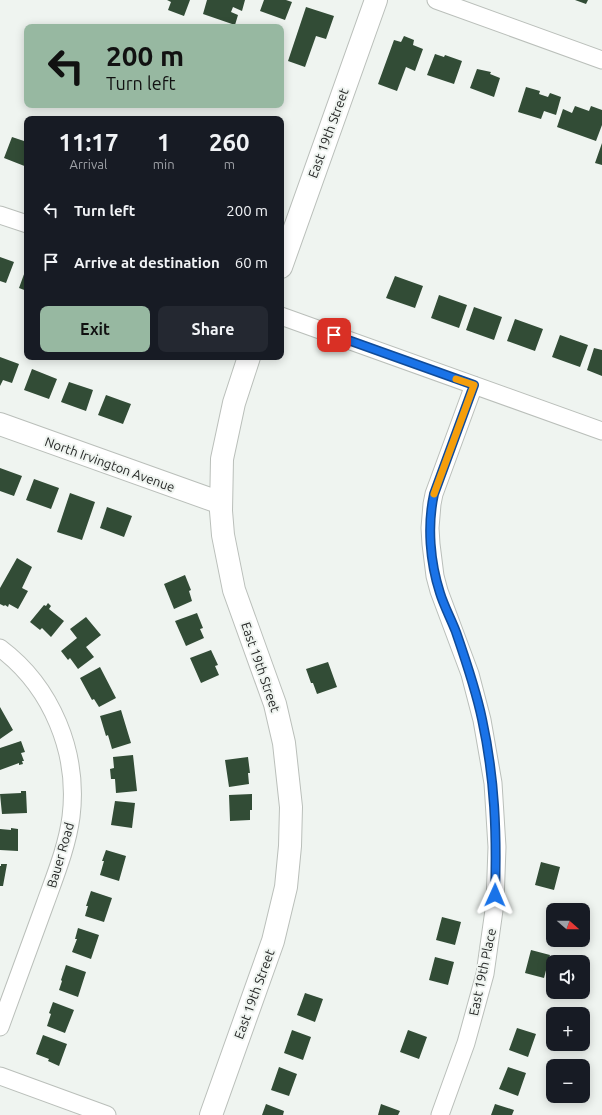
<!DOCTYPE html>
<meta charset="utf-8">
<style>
body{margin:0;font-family:Ubuntu,sans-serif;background:#242831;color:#f1f3f6;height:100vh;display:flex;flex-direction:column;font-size:15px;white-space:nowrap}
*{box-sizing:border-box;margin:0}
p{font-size:13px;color:#9ea1a6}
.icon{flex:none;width:22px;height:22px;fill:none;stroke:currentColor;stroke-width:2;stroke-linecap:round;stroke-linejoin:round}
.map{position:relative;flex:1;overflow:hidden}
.drawer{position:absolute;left:24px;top:116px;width:260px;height:244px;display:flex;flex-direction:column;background:#171b24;border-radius:8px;box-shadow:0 2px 10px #0003}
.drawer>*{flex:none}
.top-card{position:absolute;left:24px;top:24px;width:260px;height:84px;border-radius:8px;box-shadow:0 2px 10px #0003;background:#97b8a1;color:#111;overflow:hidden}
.needle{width:26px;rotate:110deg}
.fabs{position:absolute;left:546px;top:903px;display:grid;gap:8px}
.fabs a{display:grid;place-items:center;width:44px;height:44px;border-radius:8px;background:#171b24;box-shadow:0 2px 10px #0003;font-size:20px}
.pin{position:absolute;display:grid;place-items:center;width:34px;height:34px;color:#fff;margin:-17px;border-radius:8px;box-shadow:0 2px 6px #0006}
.me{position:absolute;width:44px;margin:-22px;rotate:1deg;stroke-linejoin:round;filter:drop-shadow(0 0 3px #0008)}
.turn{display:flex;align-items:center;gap:14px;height:84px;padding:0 16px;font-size:18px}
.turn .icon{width:52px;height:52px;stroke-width:2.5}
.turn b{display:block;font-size:28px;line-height:34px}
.eta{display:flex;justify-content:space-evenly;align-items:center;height:68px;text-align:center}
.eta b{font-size:24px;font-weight:700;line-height:28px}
.primary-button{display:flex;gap:8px;margin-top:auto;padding:8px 16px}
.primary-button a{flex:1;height:46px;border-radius:8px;background:#97b8a1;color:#111;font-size:16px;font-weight:700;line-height:46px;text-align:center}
.primary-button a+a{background:#242831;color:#f1f3f6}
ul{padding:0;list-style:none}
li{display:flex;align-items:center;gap:12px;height:52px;padding:0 16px}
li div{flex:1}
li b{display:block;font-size:15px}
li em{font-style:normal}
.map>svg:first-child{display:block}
.building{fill:#324c36}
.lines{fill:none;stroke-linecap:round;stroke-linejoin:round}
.street-casing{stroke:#babfba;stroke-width:19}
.secondary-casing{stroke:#babfba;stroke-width:24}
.street{stroke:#fff;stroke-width:17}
.secondary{stroke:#fff;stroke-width:22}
.route-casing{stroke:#114b97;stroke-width:10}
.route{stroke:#1a73e8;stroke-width:7}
.slow{stroke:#f59e0b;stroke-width:7}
.labels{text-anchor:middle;stroke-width:4;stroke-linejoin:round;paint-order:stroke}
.street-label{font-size:13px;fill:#252726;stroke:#eff4f0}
</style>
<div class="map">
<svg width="602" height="1115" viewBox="0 0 602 1115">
<rect width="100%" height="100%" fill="#eff4f0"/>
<path class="building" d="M167,0h23l-6,16 -16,-6 3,-8z
M207,0h38l-3,11 -9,-4 -2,5 7,3 -3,10 -32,-11z
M264,0h22l6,2 -7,18 -25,-9z
M575,0h13l-2,4z
M306,7l28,9 -8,23 -10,-3 -11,31 -17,-6z
M404,36l10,4 -1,5 10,4 -8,22 -9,-4 -9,24 -19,-7 16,-44 7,2z
M435,54l9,3 1,-2 17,6 -8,23 -27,-9z
M477,69l14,3 -1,2 10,4 -6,19 -24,-9z
M526,87l14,4 -1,3 9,3 2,-4 11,4 -5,18 -12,-4 -3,8 -23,-7z
M575,106l14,5 2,-5 11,4v15l-6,16 -39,-14 6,-18 9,4z
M12,137l15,5v25l-23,-9z
M602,143v22l-7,-2z
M0,257l14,5 -8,21 -6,-2z
M27,266v25l-8,-3z
M395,276l28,10 -8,22 -29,-10z
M439,295l28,10 -8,23 -28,-10z
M474,307l28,10 -8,23 -28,-10z
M515,319l28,10 -8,22 -28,-10z
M560,335l28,10 -8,22 -28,-10z
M594,348l8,2v26l-15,-6z
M0,357l19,7 -7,19 -9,-3 -3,6z
M32,369l25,10 -8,20 -25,-9z
M69,382l24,8 -7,21 -25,-9z
M106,395l25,9 -8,20 -25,-9z
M0,468l22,8 -8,20 -14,-5z
M34,479l25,9 -8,21 -25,-9z
M70,493l25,9 -13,38 -25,-8z
M107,507l25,9 -8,21 -24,-9z
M17,558l15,9 -10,21 6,3 -10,18 -9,-5 -1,3 -3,-2 -1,1 -4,-2v-16z
M185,575l6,15 -2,1 3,10 -18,8 -10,-25z
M48,603l3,3 -2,3 15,12 -13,16 -9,-9 -2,2 -10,-8 14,-17 2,1z
M197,613l6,15 -3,1 4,9 -18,8 -11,-25z
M86,617l15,18 -15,12 8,10 -16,12 -8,-11 -2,2 -7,-9 16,-13 -7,-9z
M211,650l7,15 -3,1 4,9 -18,8 -11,-25z
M328,662l9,25 -20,7 -4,-11h-2l-5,-14z
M100,667l16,31 -17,9 -5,-8 -2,1 -12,-22z
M0,707l13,23 -13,9z
M121,710l10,33 -19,6 -4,-14 -2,1 -6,-20z
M21,741l4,11 -4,1 3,8h-2l1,3 -4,1v-2l-19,7v-22z
M133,755l4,36 -21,2 -1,-14h-4l-1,-10 4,-1 -1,-11z
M248,757l2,16h-2l1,11 -20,3 -4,-27z
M21,791h5l1,22 -25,1 -2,-20 21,-1z
M252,794v16h-2v10l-20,1 -1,-26z
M115,801l20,2 -3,25 -21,-3z
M11,828l7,1v22l-18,-1v-21l11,1z
M106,850l20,6 -7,25 -19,-6 4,-14h-2z
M541,862l19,5 -6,23 -19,-5z
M1,864h6l-4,22h-3v-20h1z
M91,891l21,7 -8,24 -19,-6 3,-10h-2z
M442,917l19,5 -6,23 -19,-5z
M78,928l21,7 -8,24 -19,-7 5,-13h-2z
M531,950l19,5 -6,23 -19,-5z
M435,957l19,5 -6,23 -19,-5z
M66,965l20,7 -8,25 -19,-7 3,-9 -1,-1z
M305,993l18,6 -8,23 -18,-7z
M53,1002l21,8 -9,23 -18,-7 4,-12 -2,-1z
M517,1028l19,6 -8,23 -19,-7z
M292,1030l19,7 -8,23 -19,-7z
M408,1030l19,7 -8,22 -19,-7z
M43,1035l24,9 -8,22 -11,-5 1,-2 -13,-5z
M279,1067l18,7 -8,22 -18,-6z
M508,1067l18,6 -8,23 -19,-7z
M266,1104l18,7 -1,4h-21z
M381,1104l19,7 -2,4h-20z
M495,1104l19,6 -2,5h-21z"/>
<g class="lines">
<g class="street-casing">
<path id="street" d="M436,0l166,60
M0,215l27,9
M281,316l321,115
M0,648c52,39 79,105 71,169 -4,30 -16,59 -26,87 -15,41 -30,82 -45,123
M0,1076l107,39
M440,1115l26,-72 19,-69 10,-71 2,-56 -4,-64 -11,-63 -12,-46 -31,-83 -4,-15 -4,-32 -1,-16 2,-24 2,-10 40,-109"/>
</g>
<g class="secondary-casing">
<path id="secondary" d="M281,267l95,-267
M0,424l221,79
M211,1115l62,-174 13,-54 4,-41 1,-39 -7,-64 -9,-39 -41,-114 -11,-55 -2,-24 1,-52 12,-56 15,-46"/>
</g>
<use href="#street" class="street"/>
<use href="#secondary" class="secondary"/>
</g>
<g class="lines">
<g class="route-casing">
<path id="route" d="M334,335l140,50 -40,109c-7,32 -4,68 6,99 4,13 11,26 16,39 10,29 20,58 26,87 13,60 15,115 13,176"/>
</g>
<use href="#route" class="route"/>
<path class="slow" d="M434,494l40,-109 -18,-6"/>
</g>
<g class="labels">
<g class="street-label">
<text transform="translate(328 133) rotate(-70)" y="5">East 19th Street</text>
<text transform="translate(110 464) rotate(20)" y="5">North Irvington Avenue</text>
<text transform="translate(261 667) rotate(71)" y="5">East 19th Street</text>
<text transform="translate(60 855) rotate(-74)" y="5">Bauer Road</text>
<text transform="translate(482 972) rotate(-78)" y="5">East 19th Place</text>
<text transform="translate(254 994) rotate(-70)" y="5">East 19th Street</text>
</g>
</g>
</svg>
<div class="fabs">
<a><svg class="needle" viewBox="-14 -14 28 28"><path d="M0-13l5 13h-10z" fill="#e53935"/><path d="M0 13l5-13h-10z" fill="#9ea1a6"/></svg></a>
<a><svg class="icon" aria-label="sound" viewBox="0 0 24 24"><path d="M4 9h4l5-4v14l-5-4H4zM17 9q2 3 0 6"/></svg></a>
<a>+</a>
<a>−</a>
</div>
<div class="pin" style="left:334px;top:335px;background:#d93025"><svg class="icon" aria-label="arrive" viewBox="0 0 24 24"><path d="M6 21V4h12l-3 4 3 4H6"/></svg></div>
<svg class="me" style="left:495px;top:895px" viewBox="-20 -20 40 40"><path d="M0-17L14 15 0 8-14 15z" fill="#1a73e8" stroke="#fff" stroke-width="4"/></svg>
<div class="top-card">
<div class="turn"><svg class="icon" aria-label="left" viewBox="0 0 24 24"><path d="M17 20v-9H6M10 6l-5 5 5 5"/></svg><div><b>200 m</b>Turn left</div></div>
</div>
<section class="drawer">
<div class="eta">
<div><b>11:17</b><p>Arrival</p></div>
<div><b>1</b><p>min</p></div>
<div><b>260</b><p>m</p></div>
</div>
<ul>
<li><svg class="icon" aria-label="left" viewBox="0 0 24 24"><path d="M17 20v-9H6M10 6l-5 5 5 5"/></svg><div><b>Turn left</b></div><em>200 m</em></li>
<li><svg class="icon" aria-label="arrive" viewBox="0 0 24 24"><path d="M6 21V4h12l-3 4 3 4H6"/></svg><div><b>Arrive at destination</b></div><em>60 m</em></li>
</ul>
<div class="primary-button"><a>Exit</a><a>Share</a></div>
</section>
</div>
